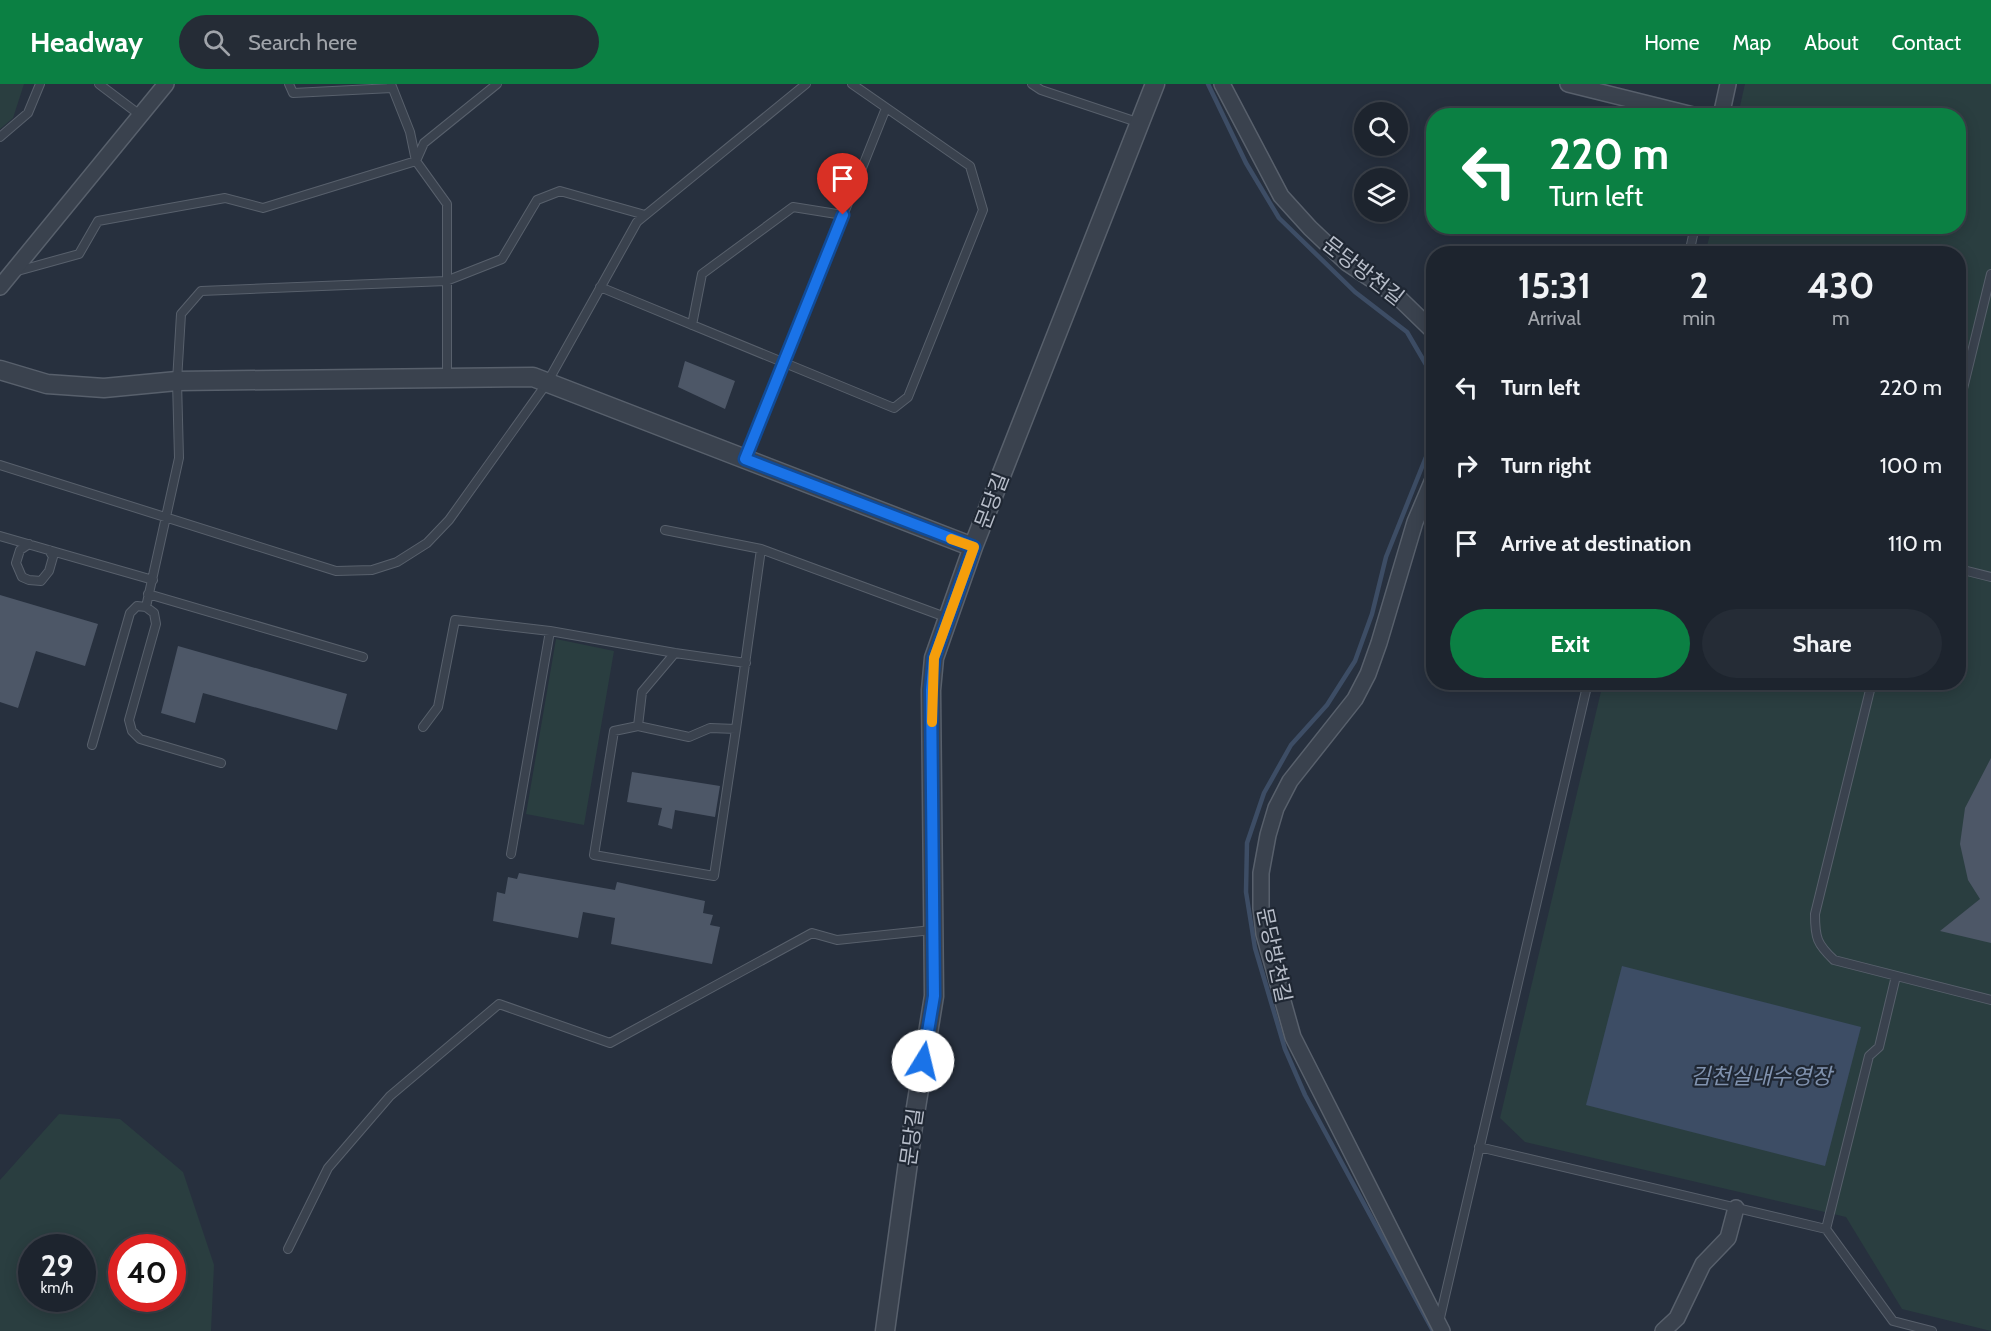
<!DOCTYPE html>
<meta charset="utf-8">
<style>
body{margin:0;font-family:Cabin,"Noto Sans KR",sans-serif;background:#252c36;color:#f1f3f6;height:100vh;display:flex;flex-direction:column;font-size:22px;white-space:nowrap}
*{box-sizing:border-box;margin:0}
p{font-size:20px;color:#a0a4aa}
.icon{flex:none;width:33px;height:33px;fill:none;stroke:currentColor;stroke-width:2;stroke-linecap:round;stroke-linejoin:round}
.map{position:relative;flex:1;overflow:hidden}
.side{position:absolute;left:1426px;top:162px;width:540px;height:444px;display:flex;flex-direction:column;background:#1d242e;border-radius:24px;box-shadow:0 3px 15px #0003,0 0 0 2px #3b414a}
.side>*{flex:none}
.top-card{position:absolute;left:1426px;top:24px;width:540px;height:126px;border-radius:24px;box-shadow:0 3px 15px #0003,0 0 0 2px #3b414a;background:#0b8043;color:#fff;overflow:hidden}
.tools{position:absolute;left:1354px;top:18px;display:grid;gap:12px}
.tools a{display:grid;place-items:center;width:54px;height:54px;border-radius:50%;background:#1d242e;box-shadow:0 3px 15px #0003,0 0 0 2px #3b414a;font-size:30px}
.speed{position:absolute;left:18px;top:1150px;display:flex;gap:12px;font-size:30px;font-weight:700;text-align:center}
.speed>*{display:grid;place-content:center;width:78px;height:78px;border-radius:50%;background:#1d242e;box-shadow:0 3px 15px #0003,0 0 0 2px #3b414a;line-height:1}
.speed small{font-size:15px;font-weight:400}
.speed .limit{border:9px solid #d22;background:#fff;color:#111}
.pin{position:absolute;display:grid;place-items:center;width:51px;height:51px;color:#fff;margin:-62px -26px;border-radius:50% 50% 50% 0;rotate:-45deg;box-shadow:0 0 6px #0007}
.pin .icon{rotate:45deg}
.me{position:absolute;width:66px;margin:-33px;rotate:9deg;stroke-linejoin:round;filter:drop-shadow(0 0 4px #0008)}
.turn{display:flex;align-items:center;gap:21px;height:126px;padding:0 24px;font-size:27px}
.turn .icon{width:78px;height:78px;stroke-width:2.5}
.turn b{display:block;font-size:42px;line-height:51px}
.eta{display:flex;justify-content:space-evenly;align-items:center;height:102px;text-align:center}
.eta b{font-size:36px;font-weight:700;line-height:42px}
.primary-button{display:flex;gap:12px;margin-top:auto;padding:12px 24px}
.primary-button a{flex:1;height:69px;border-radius:36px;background:#0b8043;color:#fff;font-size:24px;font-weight:700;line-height:69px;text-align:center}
.primary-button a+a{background:#252c36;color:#f1f3f6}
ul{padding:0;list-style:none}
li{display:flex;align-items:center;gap:18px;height:78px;padding:0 24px}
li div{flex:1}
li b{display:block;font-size:22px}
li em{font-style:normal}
header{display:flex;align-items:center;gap:36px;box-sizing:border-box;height:84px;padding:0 30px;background:#0b8043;color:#fff}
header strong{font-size:28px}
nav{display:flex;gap:33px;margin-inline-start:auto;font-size:21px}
.search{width:420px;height:54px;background:#252c36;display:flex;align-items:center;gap:15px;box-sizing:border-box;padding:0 21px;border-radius:33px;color:#a0a4aa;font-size:22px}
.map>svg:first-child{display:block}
.green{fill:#2a3e40;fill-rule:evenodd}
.water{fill:#3d4d65}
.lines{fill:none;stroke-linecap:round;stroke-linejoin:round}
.stream{stroke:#3d4d65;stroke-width:4.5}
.building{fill:#4d5767}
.service-casing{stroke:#58606c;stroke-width:10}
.minor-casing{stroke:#58606c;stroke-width:18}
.tertiary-casing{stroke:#58606c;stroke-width:21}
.service{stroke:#3a424e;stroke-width:8}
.minor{stroke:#3a424e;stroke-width:15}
.tertiary{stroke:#3a424e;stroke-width:18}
.route-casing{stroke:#114b97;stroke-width:15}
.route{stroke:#1a73e8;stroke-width:10}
.slow{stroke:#f59e0b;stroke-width:10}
.labels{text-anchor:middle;stroke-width:4.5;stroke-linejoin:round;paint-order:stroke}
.street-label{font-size:21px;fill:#b7bdc9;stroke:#1f2733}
.water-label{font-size:22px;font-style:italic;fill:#8092ae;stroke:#1f2733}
</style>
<header>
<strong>Headway</strong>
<div class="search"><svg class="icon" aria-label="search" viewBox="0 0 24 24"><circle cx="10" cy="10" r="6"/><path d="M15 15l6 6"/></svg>Search here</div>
<nav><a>Home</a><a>Map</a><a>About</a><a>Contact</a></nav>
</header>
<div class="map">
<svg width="1991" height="1247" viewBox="0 0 1991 1247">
<rect width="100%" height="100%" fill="#27303e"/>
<path class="green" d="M0,0h24l-11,34 -13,11z
M1745,0h246v1247l-89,-22 -56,-92 -321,-75 -25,-24 103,-435 356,-1v-428l-254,-1 7,-26 247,-1v-110l-221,-1z
M556,555l58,12 -30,174 -58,-11z
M59,1030l61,5 63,53 31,93 -3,66h-211v-151zM32,1164h50v51h-50zM122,1164h50v51h-50z"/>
<path class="water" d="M1622,882l239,61 -36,139 -239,-61z"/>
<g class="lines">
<path class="stream" d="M1208,0l38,79 33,55 76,74 52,40 21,36 5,47 -5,37 -42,105 -14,57 -17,47 -28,44 -36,40 -27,48 -17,50 -1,49 9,56 30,101 20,46 128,236"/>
</g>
<path class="building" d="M685,277l50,20 -10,28 -47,-22z
M0,511l98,29 -13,42 -49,-15 -18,57 -18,-6z
M178,562l169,48 -10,36 -134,-37 -8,30 -34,-10z
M1991,674v185l-51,-12 40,-32 -12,-19 -8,-36 5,-36z
M632,688l88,14 -5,31 -40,-7 -3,19 -14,-4 4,-17 -35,-6z
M519,789l96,17 2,-8 88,19 -2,12 10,2 -3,10 10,2 -8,37 -101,-20 4,-26 -32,-6 -5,26 -85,-17 4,-29 8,2 3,-17 9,2z"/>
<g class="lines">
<g class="service-casing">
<path id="service" d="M99,0l41,31
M289,0l4,9 99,-5
M391,0l19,48 6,29 31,43v173
M1032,0l9,6 99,33
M0,53l28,-24 12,-29
M1689,170l6,-28
M14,188l65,-18 19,-33 127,-23 38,10 153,-47 8,-18 73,-59
M600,203l294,121 14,-11 75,-187 -13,-44 -118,-82
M692,241l10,-51 91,-67 50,8
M1959,321l32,-131
M746,374l140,-350
M0,381l336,106 36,-1 25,-8 30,-19 22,-23 98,-137 90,-161 169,-138
M665,446l96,19 187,69
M0,452l153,44
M29,460l-9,6 -4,13 6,14 7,3 12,1 8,-10 4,-14 -4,-7
M1959,485l32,8
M148,510l215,63
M146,523l33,-149 -2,-77 4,-67 20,-23 245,-10 56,-22 35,-59 23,-9 85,24
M675,569l-33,39 -4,34 51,11 21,-9 26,1 25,-180
M1872,598l-57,232c0,24 2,30 19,46l157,40
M638,642l-24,5 -20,124 120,21 22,-147
M423,643l15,-20 17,-87 95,11 125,22 71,10
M92,661l38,-132 7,-7 9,1 8,6 2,11 -27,96 3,11 8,8 81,24
M511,770l39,-223
M1479,1063l347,82 67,92 39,10
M1826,1145l43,-173 10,-9 17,-71
M288,1165l40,-81 62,-72 109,-92 111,39 202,-110 25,7 95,-10
M1439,1238l149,-640"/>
</g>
<g class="minor-casing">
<path id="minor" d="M1222,0l59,112 29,32 37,35 51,34 36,35
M1568,0l129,32
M1721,32l7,-32
M0,203l166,-203
M1434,393l-19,45 -36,121 -11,31 -13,25 -65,82 -14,27 -8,27 -7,38v35l3,26 29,103 149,294
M1663,1247l14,-13 26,-54 25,-26 8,-30"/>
</g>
<g class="tertiary-casing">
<path id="tertiary" d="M0,286l47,14 57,4 73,-7 356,-4 440,170
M885,1247l28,-205 21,-130 -3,-306 3,-32 39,-111 182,-463"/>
</g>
<use href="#service" class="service"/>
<use href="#minor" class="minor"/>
<use href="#tertiary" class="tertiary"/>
</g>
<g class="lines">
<g class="route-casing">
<path id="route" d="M843,131l-98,244 229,88 -40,111 -3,32 3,306 -11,65"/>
</g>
<use href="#route" class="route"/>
<path class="slow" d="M932,638l2,-64 40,-111 -23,-8"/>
</g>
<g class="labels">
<g class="street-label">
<text transform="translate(1363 187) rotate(38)" y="7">문당방천길</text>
<text transform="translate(992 417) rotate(-69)" y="7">문당길</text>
<text transform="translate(1274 871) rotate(78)" y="7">문당방천길</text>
<text transform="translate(912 1053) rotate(-82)" y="7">문당길</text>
</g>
<g class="water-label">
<text x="1761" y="1000">김천실내수영장</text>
</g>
</g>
</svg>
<div class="tools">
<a><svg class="icon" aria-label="search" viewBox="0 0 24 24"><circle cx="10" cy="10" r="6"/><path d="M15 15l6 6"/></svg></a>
<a><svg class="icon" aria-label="layers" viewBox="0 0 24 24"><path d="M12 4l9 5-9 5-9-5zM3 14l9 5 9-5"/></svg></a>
</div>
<div class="speed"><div>29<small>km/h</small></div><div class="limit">40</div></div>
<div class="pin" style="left:843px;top:131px;background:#d93025"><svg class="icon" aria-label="arrive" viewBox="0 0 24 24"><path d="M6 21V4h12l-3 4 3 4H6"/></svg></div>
<svg class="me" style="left:923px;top:977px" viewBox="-20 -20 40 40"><circle r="19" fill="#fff"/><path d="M0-13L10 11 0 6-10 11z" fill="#1a73e8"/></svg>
<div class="top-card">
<div class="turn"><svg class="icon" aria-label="left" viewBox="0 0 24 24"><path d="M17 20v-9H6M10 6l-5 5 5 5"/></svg><div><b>220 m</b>Turn left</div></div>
</div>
<section class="side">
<div class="eta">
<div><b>15:31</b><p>Arrival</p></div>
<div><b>2</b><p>min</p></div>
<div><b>430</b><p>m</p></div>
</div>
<ul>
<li><svg class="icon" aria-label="left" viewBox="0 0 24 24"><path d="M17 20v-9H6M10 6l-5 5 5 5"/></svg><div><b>Turn left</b></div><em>220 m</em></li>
<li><svg class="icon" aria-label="right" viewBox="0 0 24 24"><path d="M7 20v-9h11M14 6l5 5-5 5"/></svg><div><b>Turn right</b></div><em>100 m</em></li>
<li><svg class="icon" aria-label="arrive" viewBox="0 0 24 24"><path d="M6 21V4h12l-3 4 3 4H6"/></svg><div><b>Arrive at destination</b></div><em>110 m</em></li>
</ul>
<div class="primary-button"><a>Exit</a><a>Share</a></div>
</section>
</div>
